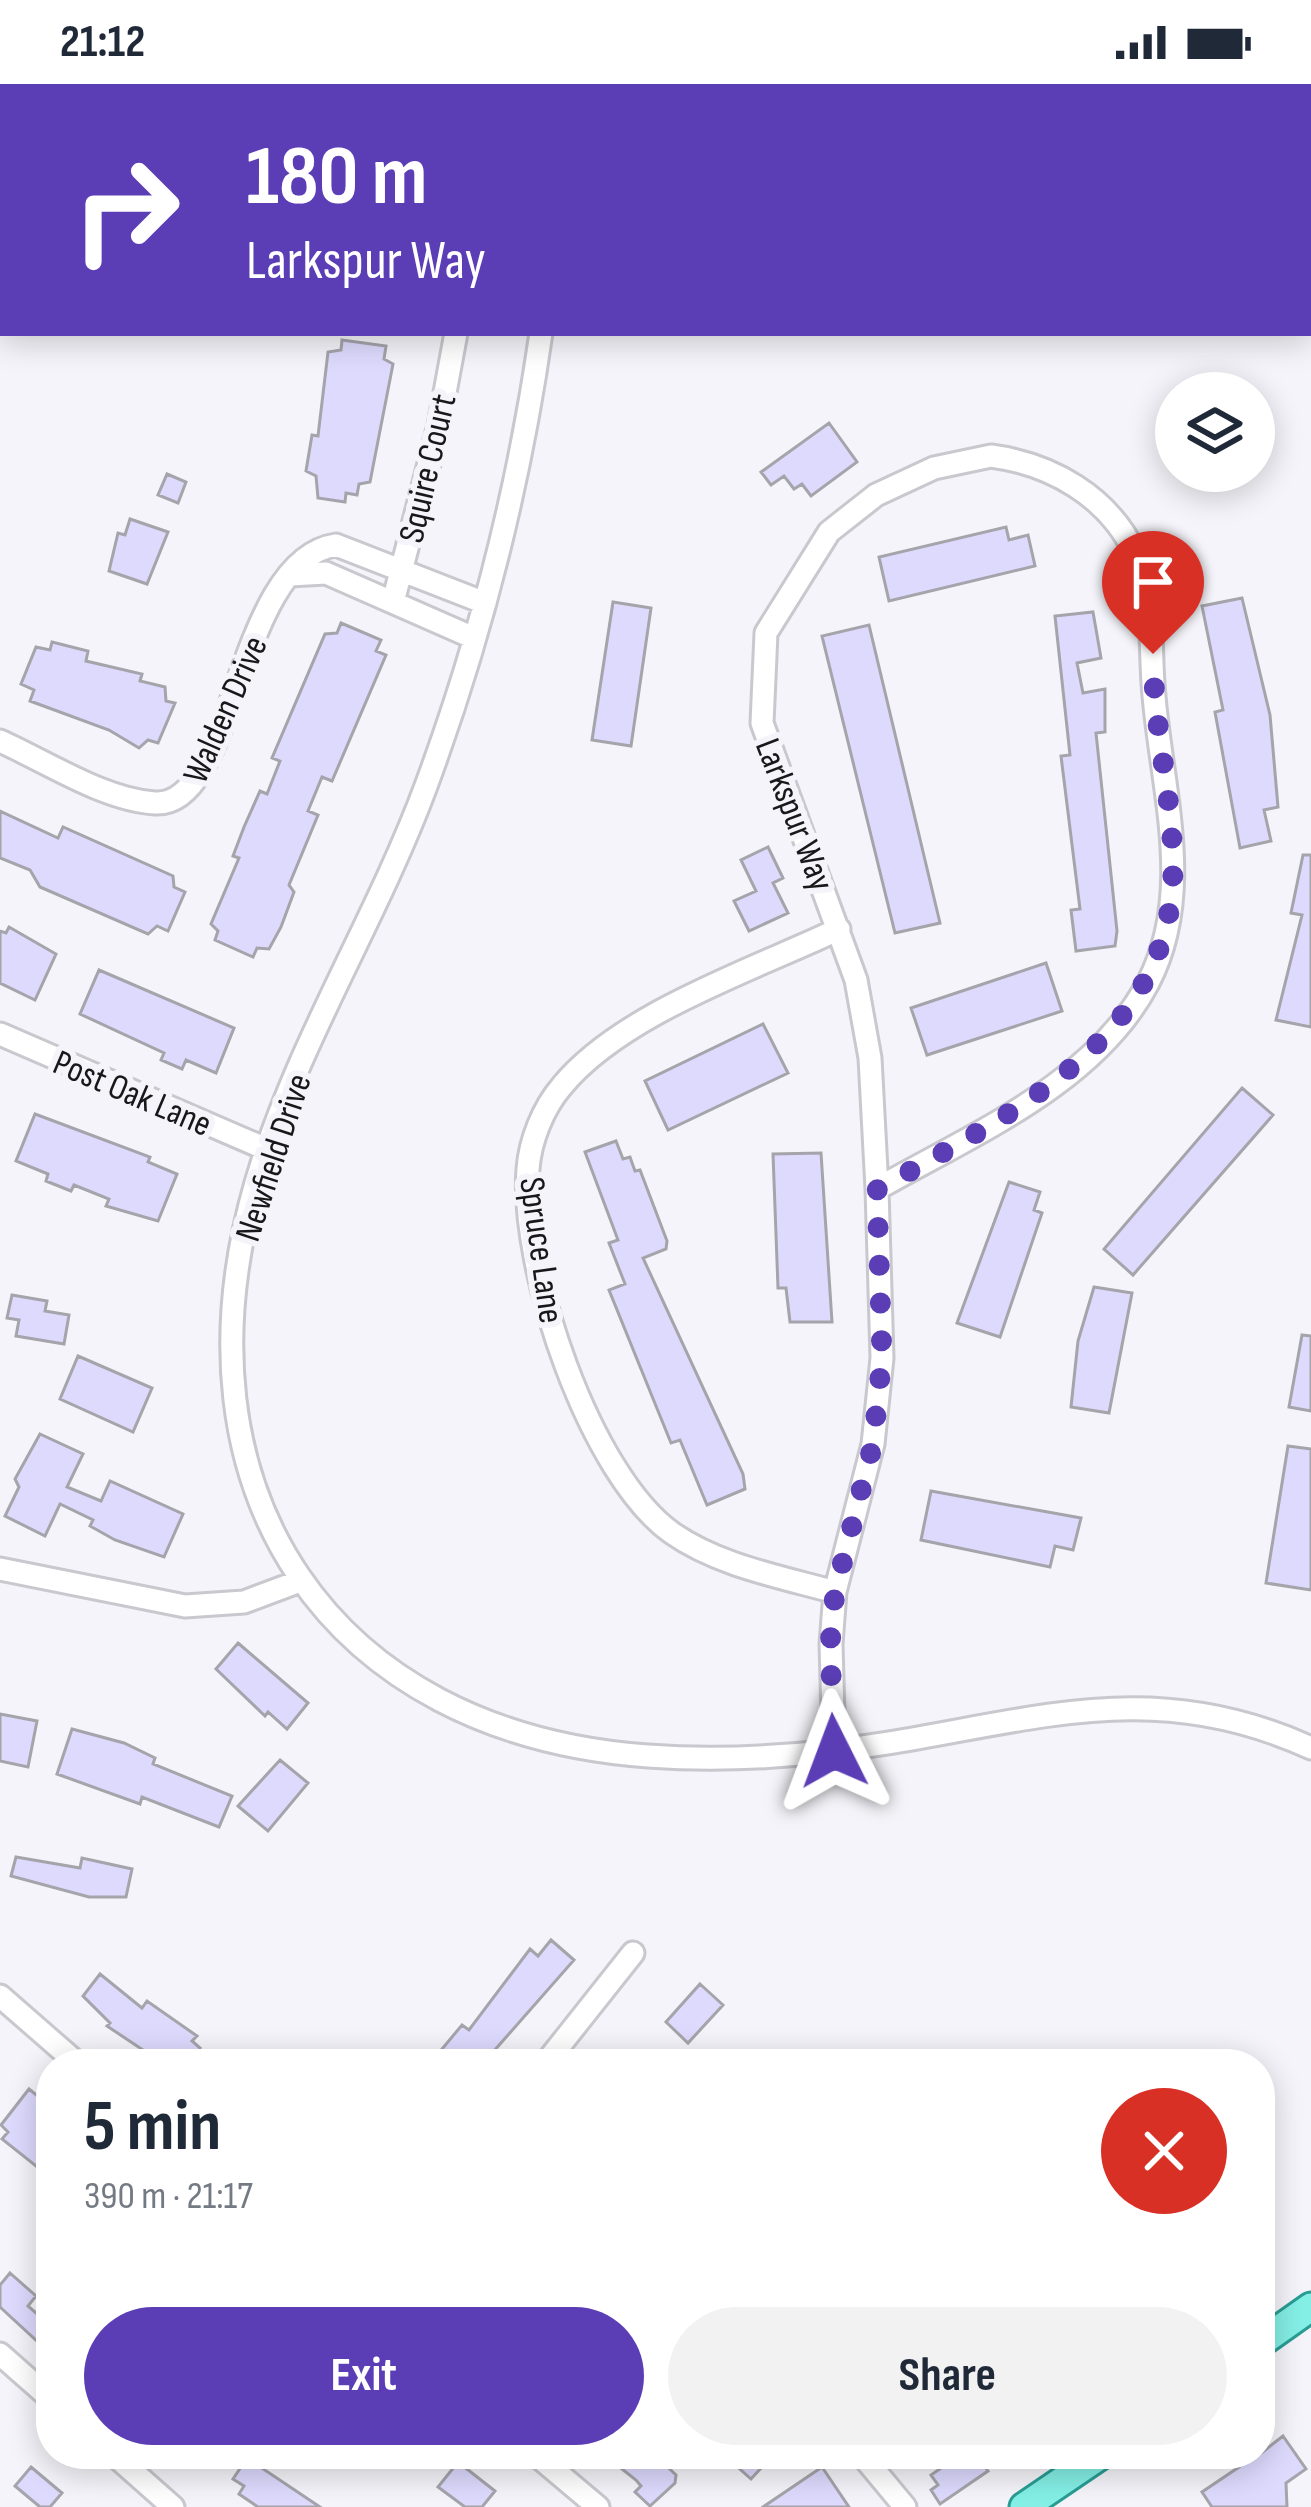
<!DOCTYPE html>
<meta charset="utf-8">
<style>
body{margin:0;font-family:"Sofia Sans Condensed",sans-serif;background:#f2f2f3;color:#1f2937;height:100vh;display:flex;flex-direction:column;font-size:45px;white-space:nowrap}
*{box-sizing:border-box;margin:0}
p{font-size:39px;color:#747a83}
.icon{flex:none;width:66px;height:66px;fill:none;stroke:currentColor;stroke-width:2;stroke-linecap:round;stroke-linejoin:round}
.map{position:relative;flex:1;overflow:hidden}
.drawer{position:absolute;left:36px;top:1965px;width:1239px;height:420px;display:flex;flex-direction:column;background:#fff;border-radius:48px;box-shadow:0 6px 30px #0003}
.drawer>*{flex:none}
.hud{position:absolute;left:0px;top:0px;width:1311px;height:252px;box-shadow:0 6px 30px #0003;background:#5b3eb6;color:#fff;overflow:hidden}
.controls{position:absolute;left:1155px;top:288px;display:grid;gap:24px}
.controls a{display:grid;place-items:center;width:120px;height:120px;border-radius:50%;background:#fff;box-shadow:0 6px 30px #0003;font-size:60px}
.pin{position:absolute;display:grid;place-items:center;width:102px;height:102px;color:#fff;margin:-123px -51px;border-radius:50% 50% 50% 0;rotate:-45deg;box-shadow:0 0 12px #0007}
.pin .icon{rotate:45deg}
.me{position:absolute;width:132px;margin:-66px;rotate:357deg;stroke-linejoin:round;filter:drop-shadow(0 0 9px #0008)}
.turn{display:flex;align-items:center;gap:42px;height:252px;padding:0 48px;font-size:54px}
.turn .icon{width:156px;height:156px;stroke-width:2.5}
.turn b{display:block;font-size:84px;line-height:102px}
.round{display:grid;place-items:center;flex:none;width:126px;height:126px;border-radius:63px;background:#f2f2f3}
.summary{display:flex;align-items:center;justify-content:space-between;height:204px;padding:0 48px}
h1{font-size:72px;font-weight:700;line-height:90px}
.primary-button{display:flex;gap:24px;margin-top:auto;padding:24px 48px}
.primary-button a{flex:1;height:138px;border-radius:72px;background:#5b3eb6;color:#fff;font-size:48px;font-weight:700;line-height:138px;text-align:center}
.primary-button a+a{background:#f2f2f3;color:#1f2937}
.status{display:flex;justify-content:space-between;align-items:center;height:84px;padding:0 60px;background:#fff;direction:ltr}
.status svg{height:33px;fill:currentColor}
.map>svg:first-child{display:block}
.building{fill:#dddafe;stroke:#a5a4aa;stroke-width:3}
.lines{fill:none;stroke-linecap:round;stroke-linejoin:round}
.minor-casing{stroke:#c8c8ce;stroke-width:27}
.major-casing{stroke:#299d93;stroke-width:33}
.minor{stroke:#fff;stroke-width:21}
.major{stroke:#84efe5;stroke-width:27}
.route{stroke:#5b3eb6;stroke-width:21;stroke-dasharray:0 37.8}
.labels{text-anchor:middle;stroke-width:12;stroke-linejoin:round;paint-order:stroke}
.street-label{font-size:36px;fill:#18181a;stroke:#f4f4fa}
</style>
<div class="status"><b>21:12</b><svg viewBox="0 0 49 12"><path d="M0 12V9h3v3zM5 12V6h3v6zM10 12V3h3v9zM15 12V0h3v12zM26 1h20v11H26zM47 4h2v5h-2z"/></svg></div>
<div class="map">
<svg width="1311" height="2423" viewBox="0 0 1311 2423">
<rect width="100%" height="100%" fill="#f4f4fa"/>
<path class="building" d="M342,256l44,6 -2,13 9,5 -23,118 -11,2 -2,11 -11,-2 -1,9 -27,-4 -2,-22 -10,-5 6,-36 6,1 10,-84 13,-2z
M829,339l28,39 -46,34 -9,-12 -8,5 -10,-13 -13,9 -10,-13z
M167,390l19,8 -8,21 -20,-8z
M130,435l38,13 -21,52 -38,-13 9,-38 7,2z
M1006,443l3,13 19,-5 7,31 -146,35 -10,-44z
M1242,514l28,117 8,92 -14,3 7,31 -31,7 -25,-136 8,-2 -21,-104z
M613,518l38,6 -20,138 -39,-6z
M1093,528l8,46 -24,5 6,30 22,-4v43l-9,1 21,198 -2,15 -39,5 -5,-41 9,-1 -19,-153 9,-1 -15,-139z
M341,539l40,17 -5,11 10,4 -54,126 -10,-4 -14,34 10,4 -29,70 5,7 -13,35 -12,22 -12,-1 -4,9 -38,-17 3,-9 -7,-7 28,-66 -6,-2 11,-29 16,-36 7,3 13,-33 -8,-3 53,-124 12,-1z
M869,541l71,298 -45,10 -73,-297z
M52,558l36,9 -2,10 56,13 -2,7 25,6 1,14 9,2 -17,40 -10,-3 -9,8 -30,-18 -79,-29 4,-11 -13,-6 15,-37 14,3z
M0,727l58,27 5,-11 110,49 1,11 11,5 -17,39 -11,-5 -9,8 -108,-47 -10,-17 -30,-12z
M768,763l15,31 -10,5 15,30 -39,18 -15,-30 22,-10 -15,-31z
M1303,771h8v172l-35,-7 26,-105 -11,-2z
M9,843l47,27 -21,46 -35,-17v-52l6,2z
M1046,879l16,48 -135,44 -16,-47z
M99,886l135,58 -18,45 -30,-13 -4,9 -21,-9 3,-7 -84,-39z
M763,940l25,49 -120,57 -23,-49z
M1242,1004l31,27 -140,160 -29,-26z
M35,1030l115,43 -2,5 29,12 -19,47 -52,-15 3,-7 -35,-14 -3,6 -25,-10 2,-7 -32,-13z
M616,1057l7,18 7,-2 5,14 5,-1 27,71 -1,8 -23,9 100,216 2,15 -38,16 -27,-65 -9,3 -62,-153 16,-6 -16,-41 9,-3 -33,-88z
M821,1069l11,169h-42l-4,-34h-8l-5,-134z
M1009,1098l31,10 -6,18 8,3 -42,124 -43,-14z
M1094,1203l38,6 -23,120 -38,-6 7,-66z
M12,1211l35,6 -2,10 24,4 -5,29 -48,-8 3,-16 -12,-2z
M1302,1251l9,1v75l-22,-4z
M78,1272l74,32 -19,44 -73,-33z
M40,1350l43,20 -16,33 34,14 9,-20 73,33 -19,43 -49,-17 -25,-14 3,-6 -33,-16 -15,32 -40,-20 14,-29 -4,-8z
M1288,1362l23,3v141l-45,-7z
M931,1407l150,27 -8,32 -18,-4 -5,21 -129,-27z
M238,1559l70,60 -21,26 -19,-17 -3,4 -49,-47z
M0,1630l37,7 -9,46 -28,-6z
M72,1645l52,14 31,15 -2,6 79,32 -13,31 -77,-30 -2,7 -83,-30z
M280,1676l28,23 -40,48 -30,-25z
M16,1773l64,11 2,-10 50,11 -6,28h-37l-78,-21z
M551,1856l23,20 -88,100 -5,-5 -7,9h-27l-10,-9 25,-30 7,5 61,-81 8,7z
M100,1890l42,34 5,-7 50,35 -5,5 8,7 -4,5 13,11h-45l-57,-38 3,-3 -27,-27z
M700,1900l23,21 -35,38 -22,-21z
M29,2005l22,18v51l-10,12 -39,-31 6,-7 -7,-7z
M10,2189l26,23 -8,10 23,20v28l-51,-47v-22z
M1283,2352l23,33 -20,14 1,24h-75l-10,-15 37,-25 -9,-13h30z
M603,2370h51l22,21 -1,8 -25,23 -15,-14 6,-6 -5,-6z
M723,2370h51l-23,25z
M961,2370h15l12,17 -48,33 -9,-14 7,-5 -7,-10z
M247,2374l73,49h-62l-19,-13 5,-8 -11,-7z
M458,2378l37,29 -13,16h-17l-27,-20z
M31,2383l31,26 -12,14h-10l-25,-21z
M822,2383l27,40h-86z"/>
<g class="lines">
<g class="minor-casing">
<path id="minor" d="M95,0l1,3
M475,0l1,3
M1228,0l2,3
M146,3l1,-3
M563,3v-3
M1308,63l3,2
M541,249c-22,154 -61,307 -115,453 -50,135 -130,259 -170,397 -89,307 73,550 392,573 81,6 160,0 240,-13 154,-25 270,-65 423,5
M991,372c60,8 117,40 144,97 21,47 14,94 19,143 8,95 41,197 -6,287 -53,101 -177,152 -271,206l-7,-131 -14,-78 -94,-257 4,-90 63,-101 47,-37 58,-27z
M290,491l36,-2 148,65
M393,518l46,-177 17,-92
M0,657c47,21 104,59 155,62 81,5 80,-243 181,-258l149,58
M0,950l266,115
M0,1485l185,37 59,-4 56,-21
M835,1508c-53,-15 -116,-26 -163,-59 -82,-58 -152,-265 -144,-364 2,-28 15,-61 34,-83 60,-73 193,-117 277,-157
M834,1667l-3,-107 4,-52 38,-148 9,-86 -5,-169
M0,1912l78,68
M545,1980l88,-111
M0,2270l51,45
M113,2370l60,53
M535,2370l63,53
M861,2370l44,53"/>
</g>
<g class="major-casing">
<path id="major" d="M1260,2259l51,-36
M1024,2423l78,-53"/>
</g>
<use href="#minor" class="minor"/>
<use href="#major" class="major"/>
</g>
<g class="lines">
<path class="route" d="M834,1667l-4,-106 5,-53 38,-148 9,-86 -5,-168c131,-76 298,-150 296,-326 -1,-71 -20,-140 -20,-210"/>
</g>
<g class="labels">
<g class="street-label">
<text transform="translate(426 384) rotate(-77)" y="13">Squire Court</text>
<text transform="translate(224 625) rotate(-66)" y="13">Walden Drive</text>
<text transform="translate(796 730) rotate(69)" y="13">Larkspur Way</text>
<text transform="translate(133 1008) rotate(23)" y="13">Post Oak Lane</text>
<text transform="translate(272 1073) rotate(-72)" y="13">Newfield Drive</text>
<text transform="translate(543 1166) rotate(82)" y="13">Spruce Lane</text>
</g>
</g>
</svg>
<div class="controls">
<a><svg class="icon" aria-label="layers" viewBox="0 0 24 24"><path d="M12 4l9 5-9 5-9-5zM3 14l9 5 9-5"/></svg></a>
</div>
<div class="pin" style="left:1153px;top:570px;background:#d93025"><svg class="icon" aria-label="arrive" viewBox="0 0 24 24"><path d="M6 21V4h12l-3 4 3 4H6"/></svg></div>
<svg class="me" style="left:834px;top:1667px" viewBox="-20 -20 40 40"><path d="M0-17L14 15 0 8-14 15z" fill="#5b3eb6" stroke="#fff" stroke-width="4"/></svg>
<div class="hud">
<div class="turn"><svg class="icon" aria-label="right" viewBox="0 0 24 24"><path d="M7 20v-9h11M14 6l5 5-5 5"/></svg><div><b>180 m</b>Larkspur Way</div></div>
</div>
<section class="drawer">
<div class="summary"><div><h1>5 min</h1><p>390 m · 21:17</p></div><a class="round" style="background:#d93025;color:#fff"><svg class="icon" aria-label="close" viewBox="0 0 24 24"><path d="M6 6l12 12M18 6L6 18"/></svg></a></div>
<div class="primary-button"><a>Exit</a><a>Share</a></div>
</section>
</div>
